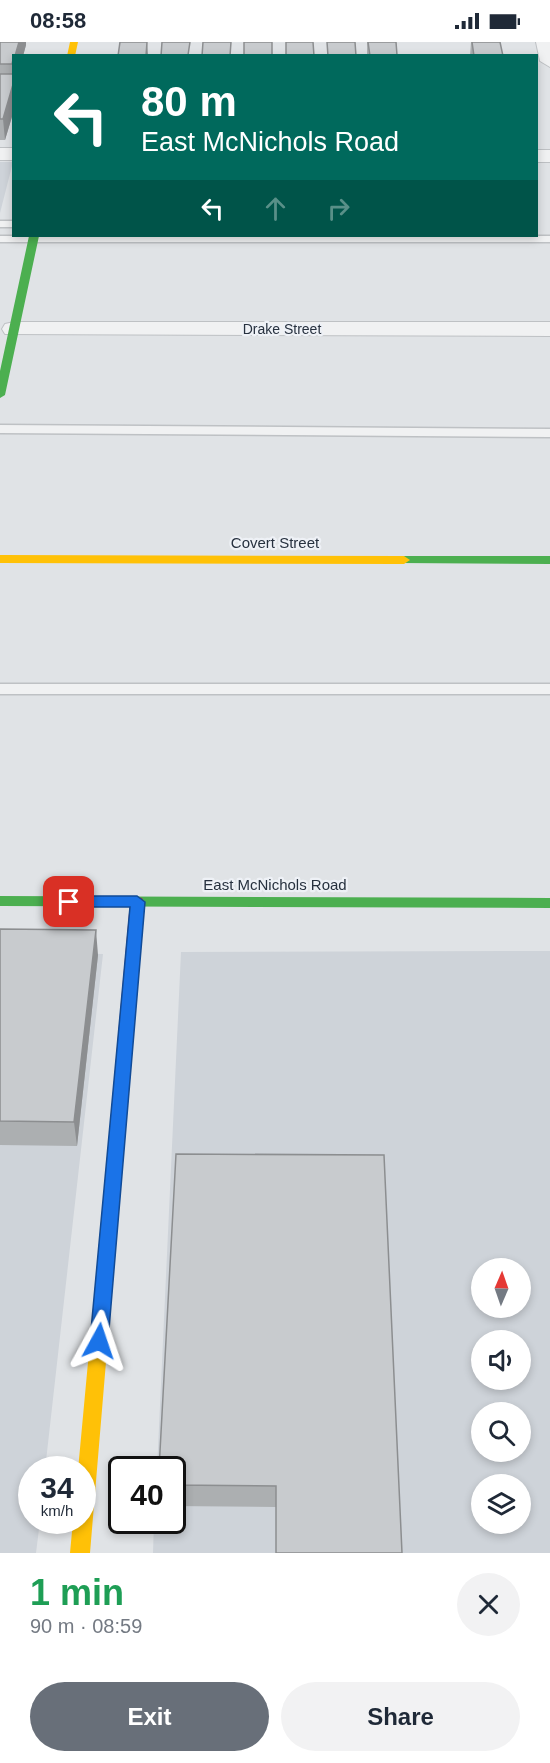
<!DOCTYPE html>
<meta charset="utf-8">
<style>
body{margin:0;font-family:Arial,sans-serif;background:#f2f2f3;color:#1f2937;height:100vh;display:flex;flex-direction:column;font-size:22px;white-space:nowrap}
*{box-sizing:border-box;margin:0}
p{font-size:20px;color:#747a83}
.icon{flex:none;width:33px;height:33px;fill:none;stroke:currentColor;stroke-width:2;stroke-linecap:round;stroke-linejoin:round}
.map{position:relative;height:1511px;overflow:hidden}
.drawer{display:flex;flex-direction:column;background:#fff;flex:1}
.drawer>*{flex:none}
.top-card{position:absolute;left:12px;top:12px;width:526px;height:183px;border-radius:0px;box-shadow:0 3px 9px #0003;background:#00695c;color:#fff;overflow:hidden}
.needle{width:39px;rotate:2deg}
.fabs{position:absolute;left:471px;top:1216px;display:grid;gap:12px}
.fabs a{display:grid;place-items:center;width:60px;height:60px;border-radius:50%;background:#fff;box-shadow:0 3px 9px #0003;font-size:30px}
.speed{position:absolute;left:18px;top:1414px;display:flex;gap:12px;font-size:30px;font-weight:700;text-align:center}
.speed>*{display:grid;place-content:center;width:78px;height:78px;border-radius:50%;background:#fff;box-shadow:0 3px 9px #0003;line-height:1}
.speed small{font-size:15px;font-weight:400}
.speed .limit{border:3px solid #111;border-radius:9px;background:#fff;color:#111}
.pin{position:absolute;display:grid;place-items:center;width:51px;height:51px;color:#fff;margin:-26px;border-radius:12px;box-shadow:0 3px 9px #0006}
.me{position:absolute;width:66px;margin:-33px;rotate:5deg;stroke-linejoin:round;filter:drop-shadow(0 0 4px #0008)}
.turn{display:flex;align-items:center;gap:21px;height:126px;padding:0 30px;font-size:27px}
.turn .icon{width:78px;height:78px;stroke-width:2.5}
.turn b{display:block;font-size:42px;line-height:51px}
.lanes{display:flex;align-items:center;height:57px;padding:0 30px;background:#0003;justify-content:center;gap:30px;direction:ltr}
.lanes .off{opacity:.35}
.round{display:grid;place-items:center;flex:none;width:63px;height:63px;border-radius:32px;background:#f2f2f3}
.summary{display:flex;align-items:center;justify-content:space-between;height:102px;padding:0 30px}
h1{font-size:36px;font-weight:700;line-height:45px;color:#1e9e55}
.cta{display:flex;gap:12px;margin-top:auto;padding:12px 30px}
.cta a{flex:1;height:69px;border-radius:36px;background:#686f79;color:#fff;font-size:24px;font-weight:700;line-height:69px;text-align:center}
.cta a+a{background:#f2f2f3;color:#1f2937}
.status{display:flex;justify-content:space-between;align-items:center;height:42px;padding:0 30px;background:#fff;direction:ltr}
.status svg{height:16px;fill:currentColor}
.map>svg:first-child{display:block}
.built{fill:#ced3d9;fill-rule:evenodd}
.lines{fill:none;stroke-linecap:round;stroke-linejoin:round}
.lane-casing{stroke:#bec1c4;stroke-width:3}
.street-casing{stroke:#bec1c4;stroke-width:2}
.lane{fill:#f0f1f2;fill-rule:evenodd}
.street{fill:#f0f1f2;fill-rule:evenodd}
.fast{fill:#4caf50;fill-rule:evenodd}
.slow{fill:#ffc107;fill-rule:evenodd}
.jam{fill:#c62828;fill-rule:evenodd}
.wall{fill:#acafb1}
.shaded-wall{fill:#8c8e90}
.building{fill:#c8cbce;stroke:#8c8e90;stroke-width:1.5}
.route{fill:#1a73e8;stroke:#114b97;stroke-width:1.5}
.labels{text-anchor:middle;stroke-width:4.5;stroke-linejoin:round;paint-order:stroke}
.far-street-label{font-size:14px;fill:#27313f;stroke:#eef1f6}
.street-label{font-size:15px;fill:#27313f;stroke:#eef1f6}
</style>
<div class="status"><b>08:58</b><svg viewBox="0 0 49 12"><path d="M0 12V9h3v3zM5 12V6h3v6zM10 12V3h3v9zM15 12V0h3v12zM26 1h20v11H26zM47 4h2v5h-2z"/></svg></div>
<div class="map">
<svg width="550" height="1511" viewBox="0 0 550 1511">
<rect width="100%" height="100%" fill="#e0e3e6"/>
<path class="built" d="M0,120h13l-13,51z
M550,909v602h-397l1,-32h18v-51h-15l24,-518zM482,1227h38v39h-38zM482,1299h38v39h-38zM482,1371h38v39h-38zM482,1443h38v39h-38z
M0,910l103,2 -58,516h-13v51h8l-4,32h-36z"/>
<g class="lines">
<g class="lane-casing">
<path id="lane" d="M0,179h14v6h-14z
M0,194h550v6h-550z
M0,383l550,4v8l-550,-4z
M0,642h550v10h-550z"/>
</g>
<g class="street-casing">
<path id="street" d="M536,0h14v25l-10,-6z
M0,106h14v12h-14z
M537,108h13v12h-13z
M14,280h536v14l-545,-2 -3,-5 3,-5z"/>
</g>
<use href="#lane" class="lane"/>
<use href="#street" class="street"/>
<path class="fast" d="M29,194h10l-34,159 -5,3v-27z
M404,514h146v8l-150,-1 -2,-3 2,-3z
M0,854l550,2v10l-550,-2z"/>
<path class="slow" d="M70,0h8l-3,14h-8z
M0,513l404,1 6,4 -6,4 -404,-1z
M116,1098l6,2 2,5 -34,406h-20l3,-32h9v-51h-4l30,-323 2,-5z"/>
<path class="jam" d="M137,855l5,1 2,4 -20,245 -2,5 -6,2 -6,-2 -2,-5 22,-245 2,-4z"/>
</g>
<path class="wall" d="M0,0l26,3 -3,11h-9v54l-9,30h-5z
M367,0h29l1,14h-30z
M471,0h29l3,14h-33z
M0,887l98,26 -21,191 -77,-1z
M384,1113l-108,352 -104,-1v-36z"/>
<path class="shaded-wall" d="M19,0h7v3l-3,11h-8z
M147,0l1,14h-2z
M14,17v51l-9,30 -2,-21 10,-38 -1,-17z
M96,888l2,25 -21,191 -3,-24z"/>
<path class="building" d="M0,0h19l-4,14h-1l-2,8h-12z
M120,0h27l-1,14h-28z
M162,0h28l-2,13 -27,1z
M203,0h28l-1,14h-28z
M244,0h28v14h-28z
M286,0h27l1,14h-28z
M327,0h28l1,14h-28z
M368,0h28l1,13 -27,1z
M472,0h28l3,14h-29z
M0,32h14v7l-11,38h-3z
M0,887l96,1 -22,192 -74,-1z
M176,1112l208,1 18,398h-126v-67l-104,-1v-15h-13z"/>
<path class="route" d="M69,854h68l8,6 -37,439 -3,6 -6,2 -6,-2 -3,-6 40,-434h-61l-8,-5z"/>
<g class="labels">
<g class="far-street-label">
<text x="282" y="292">Drake Street</text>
</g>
<g class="street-label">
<text x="275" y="506">Covert Street</text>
<text x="275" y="848">East McNichols Road</text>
</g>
</g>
</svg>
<div class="fabs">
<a><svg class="needle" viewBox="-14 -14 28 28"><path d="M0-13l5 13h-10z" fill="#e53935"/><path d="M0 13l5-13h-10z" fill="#747a83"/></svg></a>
<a><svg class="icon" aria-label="sound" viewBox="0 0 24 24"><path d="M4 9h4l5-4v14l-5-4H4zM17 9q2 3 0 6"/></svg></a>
<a><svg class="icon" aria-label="search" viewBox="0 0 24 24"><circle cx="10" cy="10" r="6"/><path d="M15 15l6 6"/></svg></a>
<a><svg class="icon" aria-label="layers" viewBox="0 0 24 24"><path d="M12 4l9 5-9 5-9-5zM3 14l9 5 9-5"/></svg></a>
</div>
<div class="speed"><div>34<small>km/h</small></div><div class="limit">40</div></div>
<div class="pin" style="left:69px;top:860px;background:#d93025"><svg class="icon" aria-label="arrive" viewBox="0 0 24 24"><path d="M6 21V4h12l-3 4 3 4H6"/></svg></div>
<svg class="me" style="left:99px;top:1299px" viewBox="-20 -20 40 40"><path d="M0-17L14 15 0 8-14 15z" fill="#1a73e8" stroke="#fff" stroke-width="4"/></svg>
<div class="top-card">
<div class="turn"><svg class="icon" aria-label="left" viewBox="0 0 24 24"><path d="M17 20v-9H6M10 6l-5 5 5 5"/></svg><div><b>80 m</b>East McNichols Road</div></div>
<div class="lanes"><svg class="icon" aria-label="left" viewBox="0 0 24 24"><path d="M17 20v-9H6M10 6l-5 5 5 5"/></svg><svg class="icon off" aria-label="ahead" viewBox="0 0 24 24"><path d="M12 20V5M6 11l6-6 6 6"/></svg><svg class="icon off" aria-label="right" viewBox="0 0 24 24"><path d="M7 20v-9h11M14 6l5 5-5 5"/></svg></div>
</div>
</div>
<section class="drawer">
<div class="summary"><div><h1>1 min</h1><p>90 m · 08:59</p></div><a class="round"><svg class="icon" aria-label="close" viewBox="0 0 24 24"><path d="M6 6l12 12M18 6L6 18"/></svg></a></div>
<div class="cta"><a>Exit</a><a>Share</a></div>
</section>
